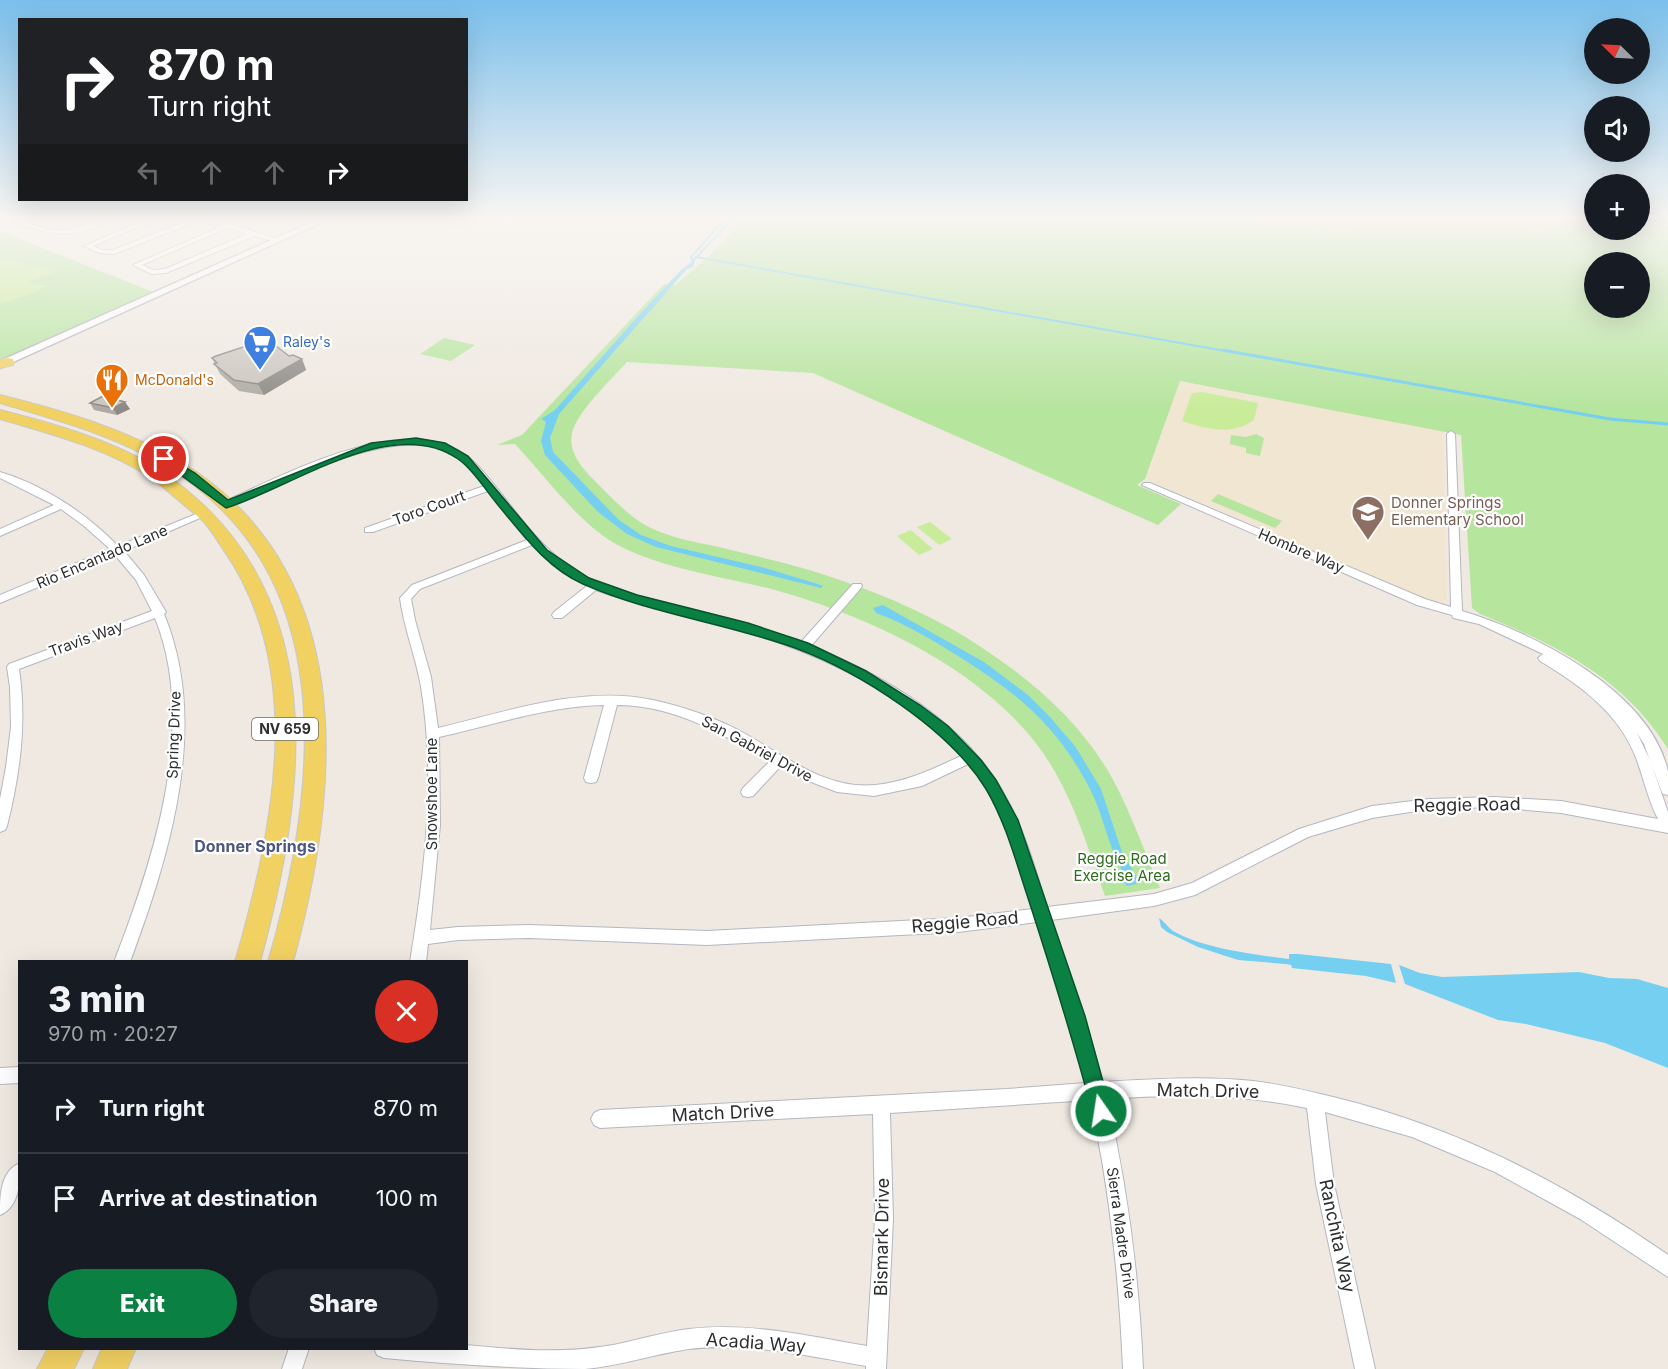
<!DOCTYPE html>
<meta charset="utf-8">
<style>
body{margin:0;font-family:Inter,sans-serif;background:#20242c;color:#f1f3f6;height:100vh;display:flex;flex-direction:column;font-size:22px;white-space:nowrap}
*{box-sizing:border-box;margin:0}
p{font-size:20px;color:#9ea1a6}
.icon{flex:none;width:33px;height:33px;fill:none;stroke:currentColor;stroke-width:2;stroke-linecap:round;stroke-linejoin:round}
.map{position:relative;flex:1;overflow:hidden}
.drawer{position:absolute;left:18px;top:960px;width:450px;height:390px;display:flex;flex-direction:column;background:#171b24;border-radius:0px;box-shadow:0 6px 24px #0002}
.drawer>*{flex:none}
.hud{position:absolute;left:18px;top:18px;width:450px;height:183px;border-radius:0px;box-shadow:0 6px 24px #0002;background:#202124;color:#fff;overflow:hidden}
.needle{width:39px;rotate:294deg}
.controls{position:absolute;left:1584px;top:18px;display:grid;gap:12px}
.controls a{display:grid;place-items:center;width:66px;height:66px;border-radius:50%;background:#171b24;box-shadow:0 6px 24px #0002;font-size:30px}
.pin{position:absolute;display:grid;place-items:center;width:51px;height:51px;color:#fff;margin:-26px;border:3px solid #fff;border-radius:50%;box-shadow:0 2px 6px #0007}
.me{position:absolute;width:66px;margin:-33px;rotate:347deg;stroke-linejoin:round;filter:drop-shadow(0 0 4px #0008)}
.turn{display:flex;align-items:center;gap:21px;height:126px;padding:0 30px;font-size:27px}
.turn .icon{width:78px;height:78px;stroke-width:2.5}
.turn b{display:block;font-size:42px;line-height:51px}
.lanes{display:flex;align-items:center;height:57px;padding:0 30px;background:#0003;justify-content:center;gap:30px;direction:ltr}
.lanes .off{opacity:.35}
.round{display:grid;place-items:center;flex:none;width:63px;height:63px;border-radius:32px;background:#20242c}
.headline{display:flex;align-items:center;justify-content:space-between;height:102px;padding:0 30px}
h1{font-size:36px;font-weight:800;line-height:45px}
.button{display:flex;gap:12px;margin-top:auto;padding:12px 30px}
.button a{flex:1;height:69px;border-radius:36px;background:#0b8043;color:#fff;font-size:24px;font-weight:800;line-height:69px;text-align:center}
.button a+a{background:#20242c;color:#f1f3f6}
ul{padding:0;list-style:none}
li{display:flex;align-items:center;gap:18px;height:90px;padding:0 30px;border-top:2px solid #363941}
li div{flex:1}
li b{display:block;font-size:22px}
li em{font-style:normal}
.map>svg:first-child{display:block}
.education{fill:#f0e6d1}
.green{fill:#b6e59e;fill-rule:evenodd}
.pitch{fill:#c9ec9a}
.water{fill:#75cff0}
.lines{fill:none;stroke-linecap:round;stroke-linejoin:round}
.stream-far1{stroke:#75cff0;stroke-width:2}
.stream{stroke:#75cff0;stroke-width:3}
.minor-casing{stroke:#b4b7c1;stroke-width:2}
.secondary-casing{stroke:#b4b7c1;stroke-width:3}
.primary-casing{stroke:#c9c9c9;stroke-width:2}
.minor{fill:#fff;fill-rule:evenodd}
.secondary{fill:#fff;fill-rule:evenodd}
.primary{fill:#f2d163;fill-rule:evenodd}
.wall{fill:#afaba4}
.shaded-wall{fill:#8e8b86}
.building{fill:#cbc7bf;stroke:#8e8b86;stroke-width:1.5}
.route{fill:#0b8043;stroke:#07532c;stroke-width:1.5}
.labels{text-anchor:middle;stroke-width:4.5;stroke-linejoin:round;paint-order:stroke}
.far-shop-label{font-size:14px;fill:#366cbe;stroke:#fff;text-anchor:start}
.far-food-label{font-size:14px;fill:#c56008;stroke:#fff;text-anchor:start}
.shield{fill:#fff;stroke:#6d6d6d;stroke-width:1.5}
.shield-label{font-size:14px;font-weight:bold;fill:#2e2e2e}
.education-label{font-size:15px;fill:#785e54;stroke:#fff;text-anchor:start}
.street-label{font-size:15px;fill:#2e2e2e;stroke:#fff}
.park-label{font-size:15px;fill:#2c6e1b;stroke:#fff}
.neighbourhood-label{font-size:16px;font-weight:bold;fill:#4d5680;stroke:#fff}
.near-street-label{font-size:18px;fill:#2e2e2e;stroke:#fff}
</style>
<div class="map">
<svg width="1668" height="1369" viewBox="0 0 1668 1369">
<rect width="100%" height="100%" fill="#efe9e1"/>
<path class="education" d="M1180,381l263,50 4,170 -6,1 -13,-2 -282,-121z"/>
<path class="green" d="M746,218h848v12h46v-12h28v531c-45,-72 -112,-104 -188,-135l-8,-6 -11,-173 -281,-54 -35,98 -8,6 44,19 -23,21 -345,-152 -186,-11c-16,18 -49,48 -55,71 -4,19 10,35 22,47 16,16 31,33 51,45 22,12 49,17 74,22 39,10 79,18 118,32 51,17 103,40 147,70 51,34 96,73 127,127 18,32 34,77 49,112l-55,8c-16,-45 -30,-93 -56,-134 -55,-88 -177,-145 -274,-172 -50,-13 -117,-22 -161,-47 -37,-22 -69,-67 -99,-99l-18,1 25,-10 142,-151 11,1 31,-26zM1594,262h46v46h-46z
M0,231l153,61 -153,68z
M444,338l31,7 -24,16 -31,-7z
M1256,434l8,4 -4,18 -14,-3v-5l-16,-4 1,-9 15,2z
M1218,494l64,27 -7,7 -64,-27z"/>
<path class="pitch" d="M0,257l55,15 -28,10 22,4 -49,19z
M1202,392l56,11 -4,17c-23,16 -47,9 -72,1l10,-28z
M930,522l22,17 -13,6 -22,-18z
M911,530l22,19 -14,6 -22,-19z"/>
<path class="water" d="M693,261h2l-2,6 -6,2 -128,145 -9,24 3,14 66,68 22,15 30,11 94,22 56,17 2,1 -2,2 -165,-41 -29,-13 -29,-22 -53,-57 -4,-14 5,-19 -5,-3 14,-9 83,-94 43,-46z
M883,605l101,57 44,33 21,21 26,30 26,43 21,63 18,31 -13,3 -8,-10 2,-8c-14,-25 -18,-55 -32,-81 -31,-59 -68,-91 -123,-126 -29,-18 -57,-36 -90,-48l-3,-5z
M1159,918c5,3 9,9 14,13 28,17 84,24 116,28v-5h9l93,10 5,19 -30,-7 -74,-8 -1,-3 -5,-1 -48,-4 -40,-13 -31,-15 -6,-5z
M1399,965l21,8 22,4 137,-5 30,6 28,1 31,9v80l-63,-25 -79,-19 -28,-4 -93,-36z"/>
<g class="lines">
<path class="stream-far1" d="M696,257l535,95
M693,261l-2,-4 35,-39
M691,263l42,-45
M646,312l18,-19"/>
<path class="stream" d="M1222,350l388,69 58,5"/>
<g class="minor-casing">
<path id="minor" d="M21,218h6l-3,3c22,10 39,12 61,4 10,-3 18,-8 28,-7 -32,20 -61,20 -95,4z
M150,218h8l-65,28 9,4h11l82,-32h15l71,22 -3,2 -24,-6 -88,37 -14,1 -19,-9 89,-39 -20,-7 -88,35 -15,-1 -15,-7zM227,228l20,6 -82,35 -12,1 -11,-5z
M1451,431l4,3 7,177c71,21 190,81 206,161 0,7 0,16 0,23l-5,-1 -2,-4 -17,-46 -7,-11 13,27 18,52v21l-107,-20 -66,-6 -66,2 -57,9 -64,19 -113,58 -41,11 -103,14 34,99 18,63c50,-3 100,-6 150,-1 27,3 54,10 80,16 123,30 232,86 335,158v22l-88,-58 -85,-47 -83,-35 -87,-25 9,72 41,185h-20l-39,-185 -9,-76c-66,-14 -132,-14 -200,-9 21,89 32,179 36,270h-20c-4,-91 -13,-180 -33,-269l-200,13 3,106 -7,150h-20v-3c-58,-10 -118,-24 -177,-17 -35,5 -69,17 -104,20 -65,0 -136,-5 -201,-11l-7,-3 -3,-7h92v-3c52,5 95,9 147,0 25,-5 51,-13 76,-16 60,-7 120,7 178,17l8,-127 -2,-105 -273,14 -6,-3 -3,-6 3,-6 6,-3 407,-21 79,-6 -17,-64 -32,-97 -79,10 -251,13 -178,-7 -71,2 -30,4 -2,18h-16c15,-91 26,-184 11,-275 -5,-30 -17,-58 -21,-89l12,-13 115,-45 -39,-49 -115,41h-8v-4l119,-42c-9,-12 -19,-26 -32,-33 -55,-31 -169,30 -223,53h-6v-4c64,-28 195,-101 254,-37 33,35 57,80 99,106 35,21 77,28 116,38 37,9 73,20 109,33l52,-58h8l1,2 -1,2 -50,58c73,29 152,76 192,146 21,36 32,76 44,115l107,-13 38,-11 107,-54 73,-23 57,-7 66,-2 66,4 97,18c-10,-19 -14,-40 -22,-61 -17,-45 -56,-73 -96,-97l-2,-3 5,-4 -64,-30 -26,-6 -1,-3 -35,-10 -275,-120 2,-2h6l275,116 26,8 -4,-173zM532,545l25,23 31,17 -34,27 -2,3 2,3h8l34,-28c35,13 71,19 106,29 93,25 192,62 259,137 -28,13 -54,26 -86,29 -49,5 -92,-30 -133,-53 -28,-15 -58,-25 -89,-32 -71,-15 -147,12 -215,28l-7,-51 -16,-57 -4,-21 9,-10zM604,705l-20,73 2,4 5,1 5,-1 2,-4 19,-73c57,0 105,29 153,56l-27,27 -2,4 2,4 5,1 5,-1 27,-29 18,10 39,15 37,4 48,-10 46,-22c36,40 49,94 65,145l-75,9 -251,13 -178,-6 -71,2 -28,3 10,-105 -1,-88c54,-12 109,-31 165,-32z
M0,472c44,13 87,42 118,74l83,-34 3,-1 5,3 -85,37 20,24 22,37 -2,2c46,111 6,240 -34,348h-16c40,-103 84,-237 41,-344l-136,51c8,54 1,105 -12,157l-2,4 -5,2v-33l6,-32 5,-40 -1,-40 -3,-20 2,-3 143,-53 -16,-31 -21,-25 -115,48v-8l110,-46 -26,-23 -23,-17 -61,27v-7l54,-24 -54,-27z
M20,1067v16l-20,1v-16z
M20,1163c0,18 0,44 -20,52 0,-18 0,-44 20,-52z
M289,1348h20l-7,21h-20z"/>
</g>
<g class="secondary-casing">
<path id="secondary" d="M321,218h10l-331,150v-7z"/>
</g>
<g class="primary-casing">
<path id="primary" d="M1250,218l175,3 169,-3v4c-112,8 -226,7 -339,-1z
M8,358l5,1 1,3 -1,3 -13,3v-8z
M0,395c68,17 140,38 198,78 161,113 141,322 95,489h-25c50,-171 76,-390 -103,-496 -51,-31 -109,-46 -165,-63z
M0,410c51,13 117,31 161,61 172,116 147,316 99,491h-25c38,-132 73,-292 -12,-413 -6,-9 -12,-19 -19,-27 -8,-8 -18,-15 -27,-23 -10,-8 -19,-17 -29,-23 -45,-29 -98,-42 -148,-57z
M48,1348h36l-10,21h-37z
M102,1348h34l-9,21h-34z"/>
</g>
<use href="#minor" class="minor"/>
<use href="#secondary" class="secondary"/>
<use href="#primary" class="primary"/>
</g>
<path class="wall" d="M212,358l90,1 4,11 -42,25 -25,-4 -19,-17z
M90,403l40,6 -13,6 -23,-5z"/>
<path class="shaded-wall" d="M302,359l4,11 -42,25 -6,-11z
M125,402l5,7 -13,6 -4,-7z"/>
<path class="building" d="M267,339l22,17 4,-1 9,4 -44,25 -24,-4 -20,-16 3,-1 -5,-5 4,-2z
M103,396l22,6 -12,6 -23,-5z"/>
<linearGradient id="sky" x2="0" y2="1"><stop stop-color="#7abfeb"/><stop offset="0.53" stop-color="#f8f5f2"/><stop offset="1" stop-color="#f8f5f2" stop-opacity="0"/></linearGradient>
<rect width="1668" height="409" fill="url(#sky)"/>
<path class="route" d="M416,438l29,5 23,13 79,94 42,28 48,17 111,28 60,20 58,28 54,34 28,21 33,34 15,20 22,40 67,196 26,95 -3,7 -7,3 -7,-3 -2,-7c-19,-72 -41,-142 -64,-213 -12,-36 -22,-75 -42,-109 -36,-59 -126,-117 -191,-141 -69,-25 -144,-34 -212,-64 -36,-16 -60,-49 -85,-79 -12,-14 -25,-36 -40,-46 -65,-46 -167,29 -232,49l-67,-49 9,-2 27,16 33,27 143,-57z"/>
<defs>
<g id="supermarket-pin" transform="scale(1.725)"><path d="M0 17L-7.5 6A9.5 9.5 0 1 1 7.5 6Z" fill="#3f7fe0" stroke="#fff"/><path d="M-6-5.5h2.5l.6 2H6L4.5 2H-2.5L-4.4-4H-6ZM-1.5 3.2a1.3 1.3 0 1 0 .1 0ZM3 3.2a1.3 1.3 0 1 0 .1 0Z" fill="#fff"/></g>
<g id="restaurant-pin" transform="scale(1.725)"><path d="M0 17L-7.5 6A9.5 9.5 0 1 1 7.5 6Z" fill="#e8710a" stroke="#fff"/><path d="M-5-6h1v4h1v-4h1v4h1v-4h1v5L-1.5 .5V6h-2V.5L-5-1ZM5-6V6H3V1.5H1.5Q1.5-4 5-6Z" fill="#fff"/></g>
<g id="school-pin" transform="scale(1.725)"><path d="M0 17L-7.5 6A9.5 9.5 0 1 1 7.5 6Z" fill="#8d6e63" stroke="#fff"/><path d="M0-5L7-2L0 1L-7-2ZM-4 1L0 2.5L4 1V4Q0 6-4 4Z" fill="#fff"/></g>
</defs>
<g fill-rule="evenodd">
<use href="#supermarket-pin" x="260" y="342"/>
<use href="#restaurant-pin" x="112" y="380"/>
<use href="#school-pin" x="1368" y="512"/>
</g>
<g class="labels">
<g class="far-shop-label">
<text x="283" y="347">Raley's</text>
</g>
<g class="far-food-label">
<text x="135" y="385">McDonald's</text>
</g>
<rect class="shield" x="252" y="718" width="66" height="22" rx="4.5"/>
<g class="shield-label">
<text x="285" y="734">NV 659</text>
</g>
<g class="education-label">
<text x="1391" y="508">Donner Springs<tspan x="1391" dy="17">Elementary School</tspan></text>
</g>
<g class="street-label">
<text transform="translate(429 508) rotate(-20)" y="5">Toro Court</text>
<text transform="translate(1301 551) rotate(23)" y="5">Hombre Way</text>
<text transform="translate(102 557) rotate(-23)" y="5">Rio Encantado Lane</text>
<text transform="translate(86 639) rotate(-20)" y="5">Travis Way</text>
<text transform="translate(174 735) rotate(-88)" y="5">Spring Drive</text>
<text transform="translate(757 749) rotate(28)" y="5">San Gabriel Drive</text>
<text transform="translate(432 794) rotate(-90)" y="5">Snowshoe Lane</text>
<text transform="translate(1121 1233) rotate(82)" y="5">Sierra Madre Drive</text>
</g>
<g class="park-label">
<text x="1122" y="864">Reggie Road<tspan x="1122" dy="17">Exercise Area</tspan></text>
</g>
<g class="neighbourhood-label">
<text x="255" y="852">Donner Springs</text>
</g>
<g class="near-street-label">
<text transform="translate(1467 805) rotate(-1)" y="6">Reggie Road</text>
<text transform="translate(965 922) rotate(-5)" y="6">Reggie Road</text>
<text transform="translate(1208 1091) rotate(1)" y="6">Match Drive</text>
<text transform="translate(723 1113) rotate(-3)" y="6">Match Drive</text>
<text transform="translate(1337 1236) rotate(78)" y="6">Ranchita Way</text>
<text transform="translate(882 1237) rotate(-89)" y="6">Bismark Drive</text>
<text transform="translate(756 1343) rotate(4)" y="6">Acadia Way</text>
</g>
</g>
</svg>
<div class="controls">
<a><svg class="needle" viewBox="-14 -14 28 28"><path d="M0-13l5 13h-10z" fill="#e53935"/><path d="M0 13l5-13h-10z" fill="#9ea1a6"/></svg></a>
<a><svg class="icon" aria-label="sound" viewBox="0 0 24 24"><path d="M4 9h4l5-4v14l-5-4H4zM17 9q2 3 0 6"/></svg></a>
<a>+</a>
<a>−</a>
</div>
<div class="pin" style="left:164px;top:459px;background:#d93025"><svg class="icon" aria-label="arrive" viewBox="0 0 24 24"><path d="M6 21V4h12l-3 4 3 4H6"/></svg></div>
<svg class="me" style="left:1101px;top:1111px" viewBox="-20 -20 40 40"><circle r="17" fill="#0b8043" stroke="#fff" stroke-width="3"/><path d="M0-11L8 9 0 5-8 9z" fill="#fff"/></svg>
<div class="hud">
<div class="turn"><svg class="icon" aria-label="right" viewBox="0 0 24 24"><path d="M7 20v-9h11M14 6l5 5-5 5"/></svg><div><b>870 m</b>Turn right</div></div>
<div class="lanes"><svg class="icon off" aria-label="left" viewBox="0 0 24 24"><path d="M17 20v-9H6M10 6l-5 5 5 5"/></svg><svg class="icon off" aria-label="ahead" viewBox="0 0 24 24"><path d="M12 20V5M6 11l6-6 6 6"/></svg><svg class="icon off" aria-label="ahead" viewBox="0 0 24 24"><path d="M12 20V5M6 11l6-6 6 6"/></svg><svg class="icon" aria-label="right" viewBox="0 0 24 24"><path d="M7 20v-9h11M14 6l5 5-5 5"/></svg></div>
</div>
<section class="drawer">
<div class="headline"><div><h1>3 min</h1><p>970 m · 20:27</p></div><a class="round" style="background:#d93025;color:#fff"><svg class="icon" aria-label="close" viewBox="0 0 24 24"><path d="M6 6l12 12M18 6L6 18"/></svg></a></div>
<ul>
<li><svg class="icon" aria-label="right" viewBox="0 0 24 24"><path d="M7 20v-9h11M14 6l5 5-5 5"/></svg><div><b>Turn right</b></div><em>870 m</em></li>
<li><svg class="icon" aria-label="arrive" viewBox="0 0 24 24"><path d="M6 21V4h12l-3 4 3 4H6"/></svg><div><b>Arrive at destination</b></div><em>100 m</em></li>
</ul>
<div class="button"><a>Exit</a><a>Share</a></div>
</section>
</div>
